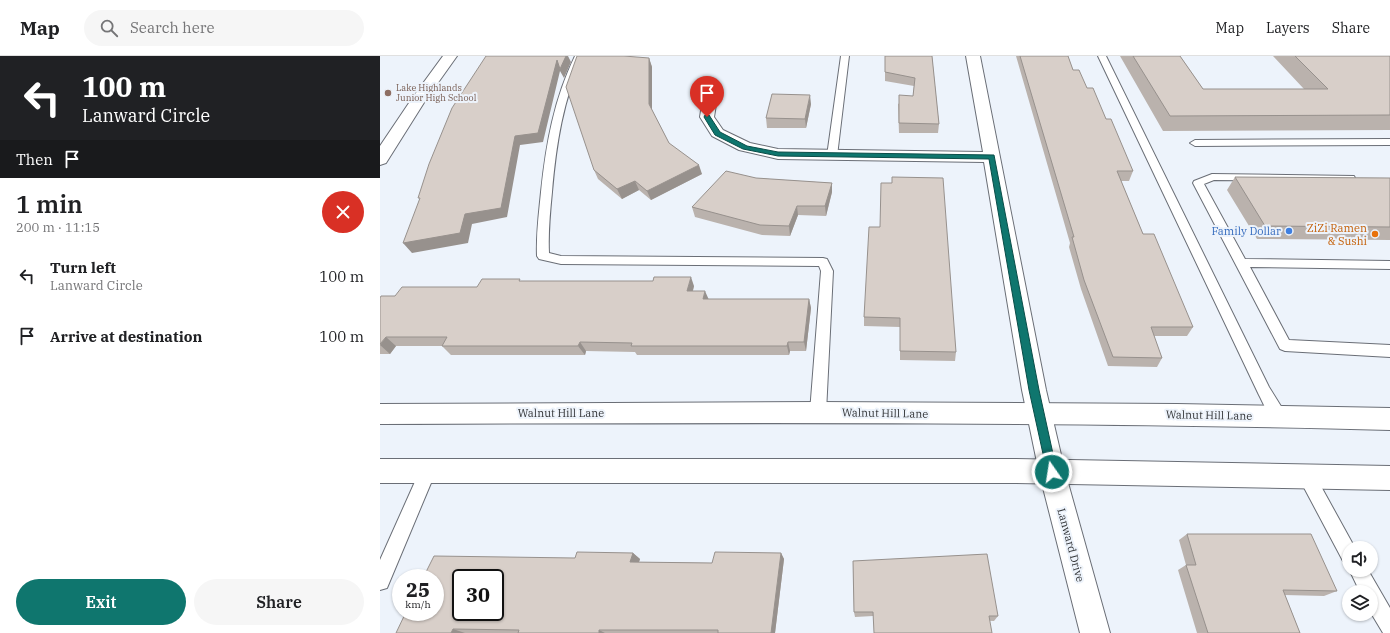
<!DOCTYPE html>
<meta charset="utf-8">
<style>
body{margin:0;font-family:"IBM Plex Serif",serif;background:#f6f6f6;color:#202124;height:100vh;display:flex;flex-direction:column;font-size:15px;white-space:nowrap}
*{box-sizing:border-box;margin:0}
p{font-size:13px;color:#757577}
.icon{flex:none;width:22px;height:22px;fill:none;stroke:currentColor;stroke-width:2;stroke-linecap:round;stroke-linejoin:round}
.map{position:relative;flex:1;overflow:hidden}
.sheet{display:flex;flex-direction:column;background:#fff;width:380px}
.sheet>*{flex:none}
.banner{background:#202124;color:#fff;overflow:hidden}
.buttons{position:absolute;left:962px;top:485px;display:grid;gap:8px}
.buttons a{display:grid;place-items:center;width:36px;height:36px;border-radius:50%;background:#fff;box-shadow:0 1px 3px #0004;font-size:20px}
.speed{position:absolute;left:12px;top:513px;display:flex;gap:8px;font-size:20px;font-weight:700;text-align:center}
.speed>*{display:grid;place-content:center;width:52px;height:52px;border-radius:50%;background:#fff;box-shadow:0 1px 3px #0004;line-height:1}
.speed small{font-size:10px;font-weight:400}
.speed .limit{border:2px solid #111;border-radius:6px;background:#fff;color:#111}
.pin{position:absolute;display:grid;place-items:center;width:34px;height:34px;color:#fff;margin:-41px -17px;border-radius:50% 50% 50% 0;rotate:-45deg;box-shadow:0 0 4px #0007}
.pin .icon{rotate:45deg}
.me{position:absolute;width:44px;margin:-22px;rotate:347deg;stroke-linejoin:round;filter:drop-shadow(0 0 3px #0008)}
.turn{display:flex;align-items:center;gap:14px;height:84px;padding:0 16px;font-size:18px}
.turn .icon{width:52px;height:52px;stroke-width:2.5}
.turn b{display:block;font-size:28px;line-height:34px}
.then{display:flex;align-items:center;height:38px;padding:0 16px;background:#0003;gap:8px;font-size:15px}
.round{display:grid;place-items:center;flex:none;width:42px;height:42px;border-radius:21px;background:#f6f6f6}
.headline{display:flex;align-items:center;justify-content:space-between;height:68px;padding:0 16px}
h1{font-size:24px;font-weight:600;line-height:30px}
.cta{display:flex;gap:8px;margin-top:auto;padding:8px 16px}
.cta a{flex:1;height:46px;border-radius:24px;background:#0f766e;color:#fff;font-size:16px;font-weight:600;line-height:46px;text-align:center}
.cta a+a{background:#f6f6f6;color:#202124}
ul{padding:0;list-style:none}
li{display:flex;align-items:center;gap:12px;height:60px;padding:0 16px}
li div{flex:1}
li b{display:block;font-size:15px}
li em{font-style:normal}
header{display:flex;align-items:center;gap:24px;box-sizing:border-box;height:56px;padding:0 20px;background:#fff;border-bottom:1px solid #e0e0e0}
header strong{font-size:19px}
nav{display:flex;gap:22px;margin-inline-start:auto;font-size:14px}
.search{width:280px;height:36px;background:#f6f6f6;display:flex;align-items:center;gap:10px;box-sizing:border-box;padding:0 14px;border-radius:22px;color:#757577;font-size:15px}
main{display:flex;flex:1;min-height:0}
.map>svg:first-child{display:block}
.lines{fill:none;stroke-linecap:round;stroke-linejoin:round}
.service-casing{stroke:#6a6e76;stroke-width:2}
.minor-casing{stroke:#6a6e76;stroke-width:2}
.secondary-casing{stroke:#6a6e76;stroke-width:2}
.service{fill:#fff;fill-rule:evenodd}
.minor{fill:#fff;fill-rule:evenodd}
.secondary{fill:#fff;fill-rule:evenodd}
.wall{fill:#bab2ad}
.shaded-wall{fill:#97918d}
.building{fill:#d8cfc9;stroke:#97918d;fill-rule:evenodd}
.route{fill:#0f766e;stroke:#0a4d48}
.education-dot{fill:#8d6e63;stroke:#edf3fb;stroke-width:1.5}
.shop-dot{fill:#3f7fe0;stroke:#edf3fb;stroke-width:1.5}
.food-dot{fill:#e8710a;stroke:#edf3fb;stroke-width:1.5}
.labels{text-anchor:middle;stroke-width:4;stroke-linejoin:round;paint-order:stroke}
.far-education-label{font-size:9px;fill:#785e54;stroke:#edf3fb;text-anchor:start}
.food-label{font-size:11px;fill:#c56008;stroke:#edf3fb;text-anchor:end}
.shop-label{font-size:11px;fill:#366cbe;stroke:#edf3fb;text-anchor:end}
.street-label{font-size:11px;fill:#35373a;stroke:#edf3fb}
</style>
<header>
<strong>Map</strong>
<div class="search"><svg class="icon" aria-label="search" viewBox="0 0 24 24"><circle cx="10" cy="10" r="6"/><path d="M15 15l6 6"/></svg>Search here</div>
<nav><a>Map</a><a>Layers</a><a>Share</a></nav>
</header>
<main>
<section class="sheet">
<div class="banner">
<div class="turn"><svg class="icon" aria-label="left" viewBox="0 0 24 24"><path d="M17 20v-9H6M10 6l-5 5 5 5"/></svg><div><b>100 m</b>Lanward Circle</div></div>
<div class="then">Then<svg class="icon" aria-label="arrive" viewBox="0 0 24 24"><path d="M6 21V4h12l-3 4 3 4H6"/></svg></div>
</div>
<div class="headline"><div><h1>1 min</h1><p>200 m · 11:15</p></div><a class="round" style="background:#d93025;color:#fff"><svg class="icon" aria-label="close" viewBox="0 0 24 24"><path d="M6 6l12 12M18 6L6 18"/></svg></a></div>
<ul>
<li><svg class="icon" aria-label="left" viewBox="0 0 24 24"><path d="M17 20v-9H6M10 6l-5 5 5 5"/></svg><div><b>Turn left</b><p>Lanward Circle</p></div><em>100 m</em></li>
<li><svg class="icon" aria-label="arrive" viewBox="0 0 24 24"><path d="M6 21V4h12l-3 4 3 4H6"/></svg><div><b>Arrive at destination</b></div><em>100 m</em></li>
</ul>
<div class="cta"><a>Exit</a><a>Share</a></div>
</section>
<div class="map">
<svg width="1010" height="577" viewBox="0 0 1010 577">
<rect width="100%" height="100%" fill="#edf3fb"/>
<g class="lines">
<g class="service-casing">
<path id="service" d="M195,0h8c-20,43 -27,89 -31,136 -2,20 -4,41 -3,61l12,3 262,2 4,1 6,12 -7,141 -3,5 -5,2 -5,-2 -3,-5 11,-141 -2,-5 -258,-2 -22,-5 -2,-3c-1,-22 2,-43 4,-64 5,-48 13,-93 34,-136z
M461,0h8l-12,100 -5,3 -5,-3z
M718,0h8l163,331 18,29 -3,5c-13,5 -19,-15 -25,-26z
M1010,83v6l-195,1 -5,-3 5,-3z
M832,118l142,2 1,2 -1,2 -4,1 -136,-1 -10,4 41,75 145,2v8l-140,-2 39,73 101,5v12l-105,-6 -5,-2 -87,-166 1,-2z
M48,407l6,3 2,5 -49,117 -7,2v-30l42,-94z
M926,411l6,3 43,78h-6v16l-6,-3 -43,-81 -2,-5 2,-5z
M969,513l19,1 22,38v25h-7l-12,-20v-21h-11z"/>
</g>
<g class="minor-casing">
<path id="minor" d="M63,0h14l-32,45 -39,62 -6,2v-19l33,-49z
M586,0h14l66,334 19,82 45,161h-30l-41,-161 -17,-82 -38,-228 -206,-3 -39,-9 -27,-14 -12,-19 5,-31 2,-3 5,-1 5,1 2,3 -5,31 9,13 27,13 28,6 205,3z"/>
</g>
<g class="secondary-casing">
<path id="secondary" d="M438,346l359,2 213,4v22c-337,-9 -673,-7 -1010,-6v-20z
M0,403h632l378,7v24l-378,-7h-632z"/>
</g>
<use href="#service" class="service"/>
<use href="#minor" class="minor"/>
<use href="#secondary" class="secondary"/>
</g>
<path class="wall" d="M505,0h47l7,68 -1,9h-39l-1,-29 15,-8 1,-10 -29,-5z
M636,0h52l5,14 14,18 19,31 27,52 -4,10h-8l22,53 50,93 -6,9h-33l8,22 -5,9 -49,-1 -27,-77 -12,-42 1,-4z
M740,0h60l23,33h101l-31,-33h117v74l-227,1z
M269,2l3,9v43l17,33 33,31 -51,26 -12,-10 -17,9 -24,-20 -4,-9z
M431,48l-5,24h-39l-1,-10z
M855,121l155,1v62l-133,-1 -30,-49z
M376,122l76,5v9l-6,24 -28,-1 -8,21 -28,-1 -67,-18 -3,-10z
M500,171l76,125 -1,9 -55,-1v-33l-36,-1v-9z
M142,225l172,5 -1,5 15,8h101l2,9 -5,43h-16l-1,4h-152l-2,-3 -49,-1 -1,4h-134l-9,-9h-46l-6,8h-10v-56l97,-11z
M807,478l150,57 -13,5 -39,-1 15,38h-103l-19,-63 8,-5 -7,-25z
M253,497l7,6 -1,3 73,1 69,-10 3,6 -9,74h-379l179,-75z
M473,505l145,55 -4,5 -121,-5 -18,1 -1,-5z"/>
<path class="shaded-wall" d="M186,0h2l3,6 -7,16 -4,-7 -17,71 -23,3 -13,72 -35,7 -4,19 -56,10 -9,-10 62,-29 50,-78 42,-76z
M269,2l3,9v46l-3,-9z
M430,39l1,9 -5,24 -1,-9z
M319,109l3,9 -51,26 -4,-9z
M255,125l4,9 -17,9 -5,-10z
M452,127v9l-6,24 -1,-10z
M417,150l1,9 -8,21 -1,-10z
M311,221l3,9 -4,14 -3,-9z
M325,235l4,9 -6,-1z
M429,243l2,9 -5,43 -2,-9z
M6,281l10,9 -6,8 -10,-9z
M200,286l6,9 -1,4 -7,-9z
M408,286l2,9 -1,4 -2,-9z
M253,497l7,6 -3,9 -7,-6z
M401,497l3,6 -9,74h-4z
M73,573l12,4h-14z
M219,574l6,3h-6z"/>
<path class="building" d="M106,0h80l-6,13 -3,-9 -19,73 -23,3 -14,72 -36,6 -5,19 -57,10 17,-45h-2l11,-34 23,-56z
M197,0h47l25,2v46l20,39 30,22 -52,26 -12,-10 -18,8 -23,-19 -28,-83z
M505,0h47l7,68 -40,-1v-28l14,1 2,-18 -30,-6z
M640,0h48l5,14h6l8,18h6l13,31h5l22,52h-16l26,63h11l39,93h-42l11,31 -49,-1 -29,-77 -12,-43h2z
M753,0h47l23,33h125l-33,-33h95v59l-220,1z
M392,38l38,1 -5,24 -39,-1z
M346,115l30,7 76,5 -7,23h-28l-8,20 -29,-1 -68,-18z
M512,121l51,1 13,174 -56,-1v-33l-36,-1 5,-90h11l1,-44h11z
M855,121l155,1v49l-125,-1z
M274,221h37l-4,14h18l-2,8h106l-5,43h-16l-1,4h-156l1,-3 -52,-1 -2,4h-136l5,-9h-61l-6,7v-46l1,-2h14l7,-9h75l5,-8h38l-1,2h134z
M807,478h124l26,57 -54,-1 17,43h-92l-22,-68h10z
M197,496l56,1 -3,9 82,1 3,-11 66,1 -10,80h-53v-3h-119v3h-81l1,-3 -66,-1 -2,4h-55l10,-21h29v-34h-12l11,-22 141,2zM81,522h34v34h-34z
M607,498l11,62h-9l3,17h-118l-1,-21h-19l-1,-51z"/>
<path class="route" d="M325,59h4l11,17 27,14 31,6 216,3 45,235 18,82 -1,3 -4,1 -4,-1 -1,-3 -18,-82 -40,-231 -211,-3 -35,-7 -28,-14 -11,-18z"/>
<circle class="education-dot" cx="8" cy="37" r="4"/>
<circle class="shop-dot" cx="909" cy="175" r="4"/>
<circle class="food-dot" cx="995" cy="178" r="4"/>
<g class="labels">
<g class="far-education-label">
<text x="16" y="35">Lake Highlands<tspan x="16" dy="10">Junior High School</tspan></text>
</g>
<g class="food-label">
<text x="987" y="176">ZiZi Ramen<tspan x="987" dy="13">&amp; Sushi</tspan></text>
</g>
<g class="shop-label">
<text x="901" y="179">Family Dollar</text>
</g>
<g class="street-label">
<text x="181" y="361">Walnut Hill Lane</text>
<text transform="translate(505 357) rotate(1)" y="4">Walnut Hill Lane</text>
<text transform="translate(829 359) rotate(1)" y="4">Walnut Hill Lane</text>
<text transform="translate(691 489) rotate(75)" y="4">Lanward Drive</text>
</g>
</g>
</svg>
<div class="buttons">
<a><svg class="icon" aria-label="sound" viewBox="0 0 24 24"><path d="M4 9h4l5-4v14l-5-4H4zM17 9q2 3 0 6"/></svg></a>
<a><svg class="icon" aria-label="layers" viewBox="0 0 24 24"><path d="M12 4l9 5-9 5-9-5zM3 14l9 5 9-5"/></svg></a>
</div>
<div class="speed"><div>25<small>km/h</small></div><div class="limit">30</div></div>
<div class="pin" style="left:327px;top:61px;background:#d93025"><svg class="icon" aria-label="arrive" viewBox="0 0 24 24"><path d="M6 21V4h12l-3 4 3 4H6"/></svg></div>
<svg class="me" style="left:672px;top:416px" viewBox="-20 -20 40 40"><circle r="17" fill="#0f766e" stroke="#fff" stroke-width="3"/><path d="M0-11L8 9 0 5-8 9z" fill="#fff"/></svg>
</div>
</main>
